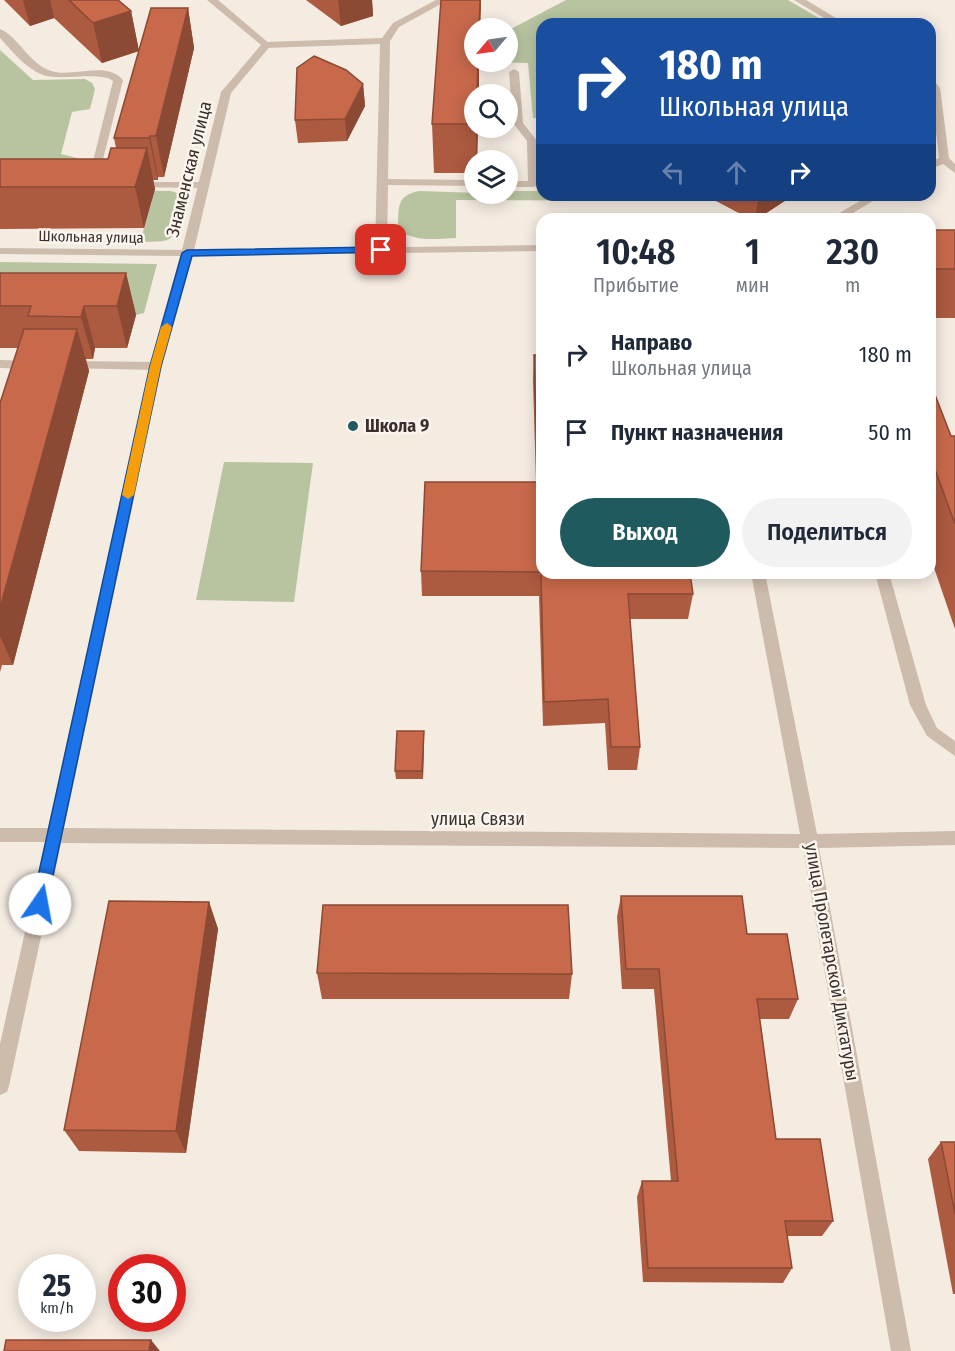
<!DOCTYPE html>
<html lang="ru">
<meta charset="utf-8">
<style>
body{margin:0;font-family:"Fira Sans Condensed",sans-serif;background:#f2f2f3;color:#1f2937;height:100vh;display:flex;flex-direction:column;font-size:22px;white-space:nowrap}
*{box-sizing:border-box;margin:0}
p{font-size:20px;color:#747a83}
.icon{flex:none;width:33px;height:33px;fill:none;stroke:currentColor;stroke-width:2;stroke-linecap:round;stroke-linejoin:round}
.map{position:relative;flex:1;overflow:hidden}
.sheet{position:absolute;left:536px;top:213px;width:400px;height:366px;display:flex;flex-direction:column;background:#fff;border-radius:18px;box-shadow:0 3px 15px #0003}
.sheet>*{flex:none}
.banner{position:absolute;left:536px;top:18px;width:400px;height:183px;border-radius:18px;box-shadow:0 3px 15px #0003;background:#1a4fa0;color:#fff;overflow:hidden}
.needle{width:39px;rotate:241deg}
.controls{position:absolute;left:464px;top:18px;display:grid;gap:12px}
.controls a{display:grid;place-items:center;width:54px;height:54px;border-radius:50%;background:#fff;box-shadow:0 3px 15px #0003;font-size:30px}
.speed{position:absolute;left:18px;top:1254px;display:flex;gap:12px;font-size:30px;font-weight:700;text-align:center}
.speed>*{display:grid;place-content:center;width:78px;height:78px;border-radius:50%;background:#fff;box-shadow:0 3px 15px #0003;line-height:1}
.speed small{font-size:15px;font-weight:400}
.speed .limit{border:9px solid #d22;background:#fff;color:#111}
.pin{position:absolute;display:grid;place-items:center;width:51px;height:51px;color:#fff;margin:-26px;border-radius:12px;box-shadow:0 3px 9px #0006}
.me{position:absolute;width:66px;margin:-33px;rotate:12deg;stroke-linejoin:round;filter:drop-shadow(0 0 4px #0008)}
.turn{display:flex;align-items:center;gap:21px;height:126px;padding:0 24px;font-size:27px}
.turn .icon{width:78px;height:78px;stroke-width:2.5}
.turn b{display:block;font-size:42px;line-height:51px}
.lanes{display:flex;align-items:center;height:57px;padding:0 24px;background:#0003;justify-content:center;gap:30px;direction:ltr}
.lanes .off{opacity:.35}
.eta{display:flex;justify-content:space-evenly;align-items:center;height:102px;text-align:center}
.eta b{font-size:36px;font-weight:600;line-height:42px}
.primary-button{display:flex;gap:12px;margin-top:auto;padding:12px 24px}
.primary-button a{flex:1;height:69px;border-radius:36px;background:#1f5a5e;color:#fff;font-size:24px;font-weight:600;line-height:69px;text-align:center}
.primary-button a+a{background:#f2f2f3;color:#1f2937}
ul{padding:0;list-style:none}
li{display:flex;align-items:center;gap:18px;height:78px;padding:0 24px}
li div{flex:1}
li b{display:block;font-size:22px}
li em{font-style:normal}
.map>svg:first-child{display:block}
.green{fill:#b8c4a0}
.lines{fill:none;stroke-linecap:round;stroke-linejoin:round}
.lane{fill:#cdbbac;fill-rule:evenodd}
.street{fill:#cdbbac;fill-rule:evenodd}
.wall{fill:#ac5a40}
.shaded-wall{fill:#8c4a34}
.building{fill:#c8694b;stroke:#8c4a34;stroke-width:1.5}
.route{fill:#1a73e8;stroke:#114b97;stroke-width:1.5}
.slow{fill:#f59e0b}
.poi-dot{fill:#1f5a5e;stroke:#fbf5ee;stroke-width:2}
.labels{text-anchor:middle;stroke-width:5;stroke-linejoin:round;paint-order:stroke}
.far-street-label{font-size:15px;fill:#3b302b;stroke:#fbf5ee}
.street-label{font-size:18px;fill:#3b302b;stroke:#fbf5ee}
.poi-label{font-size:18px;font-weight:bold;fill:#3b302b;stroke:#fbf5ee;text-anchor:start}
</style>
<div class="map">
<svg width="955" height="1351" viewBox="0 0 955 1351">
<rect width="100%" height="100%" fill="#f4ebe1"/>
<path class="green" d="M566,0h222l41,24h-287l-1,94h-8l-5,-55 -48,-1h27v-31z
M0,50l33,30 52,-1 7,4 3,6 -5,20 -18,3 -11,42 16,4 -2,22 14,10 82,1 9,3c3,8 -2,41 -11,45 -7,4 -20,2 -29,3l12,-41h-152z
M420,191l87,3v-3h34l1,4h184l-10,6 -260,-1v38c-21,1 -40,4 -58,-8 1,-21 -3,-35 22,-39z
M0,262l157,2 -13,49 -8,2h-136z
M224,462l89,1 -19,139 -98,-2z"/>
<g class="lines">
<path class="lane" d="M436,0h12l-49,27 -9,14 -2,138 86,1v6l-86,-1 -1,65 -6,3 -6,-3 5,-206 -114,4 -5,-3 5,-3 116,-4 11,-15z
M794,0h12l40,24h-12z
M0,29c19,8 28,34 51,42 22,7 55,-11 72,9l-25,99 -4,1 -5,-3 24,-96c-12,-10 -52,0 -70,-6 -18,-7 -31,-24 -43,-37z
M514,69l5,3 4,51 14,18 2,43 -5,3h-27v-6h21l-1,-40 -14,-18 -4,-51z
M930,78l3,1 7,9 9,70 6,6v9l-12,-9 -13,5v-7l9,-4z
M135,182h69l5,3 -5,3 -73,-1 -1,-2z
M870,195h13l-40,24h-14z
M0,360l33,1 6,4 -6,4 -33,-1z
M69,361l87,1 6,4 -6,4 -91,-2 -2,-3 2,-3z
M875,573h14l37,132 11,23 18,13v15l-28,-20 -17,-31z"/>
<path class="street" d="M207,0h11l53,45 -40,48 -37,157 348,-5v6l-350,5 -30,110 -98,462 736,6 -49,-261h14l52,261 138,-3v14l-136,3 92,503h-20l-88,-503 -742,-5 -52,243 -2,6 -7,3v-51l45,-202h-45v-14h48l102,-462 30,-110 -180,-2v-6l182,2 39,-158 40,-47z"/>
</g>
<path class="wall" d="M4,0h114l13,11 8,40 49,-43 6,40 -30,129h-6v3h-5l2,9 -11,39 -144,1v-70h108l8,-11 -2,-10 25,-87 -37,12 -48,-45 -24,8z
M306,0h66l1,16 -32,10z
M481,0l-1,28h-6v34h5v32h-5v34h4l-1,32h-3v13h-40l-2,-49z
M363,84l2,22 -18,35 -49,2 -3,-23z
M717,195h77l-37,24h-7l-34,-18z
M930,230h25v88h-25z
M0,273h126l10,42 -9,33h-32l-2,11h-7l3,12 -76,294h-11l-2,7v-269l18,-55h-18z
M534,355l159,239 -5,25h-58l10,128 -3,23h-29l-3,-47 -62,3 -4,-130h-117l-1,-25 115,-89 -3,-102z
M930,382l21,54h4v193l-25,-73z
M424,740l-1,39h-27l-1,-8z
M621,896l126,38 51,65 -9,20h-29l16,120 57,82 -11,15h-35l5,32 -9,15 -140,-1 -6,-85 5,-16h29l-17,-192h-32l-5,-72z
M209,902l9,27 -32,224 -107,-2 -15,-21z
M317,973l255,1 -3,25h-247z
M941,1142h14v152h-2l-25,-135z"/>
<path class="shaded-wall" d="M23,0h27l4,18 -24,8z
M338,0h34l1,16 -32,10z
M480,0h1l-1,28h-1z
M188,8l6,40 -30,129 -8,-41z
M131,11l8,40 -37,12 -9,-40z
M478,62h1v32h-2z
M363,84l2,22 -18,35 -2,-22z
M476,128h2l-1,32h-1z
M150,136l8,41v3l-9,-42z
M147,148l8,41 -11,39 -9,-41z
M759,195h35l-37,24h-2z
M126,273l10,42 -9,33 -10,-42z
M84,306l11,42 -2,11 -12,-42z
M77,329l12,42 -76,294 -13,-29v-28z
M424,731v9l-1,39 -1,-8z
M209,902l9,27 -32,224 -10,-22z
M151,1340l9,11h-11z"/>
<path class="building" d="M69,0h49l13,11 -38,12z
M441,0h39l-1,28h-5v34h4l-1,32h-3v30h-42z
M151,8h37l-32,128h-6l-1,2h-35z
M314,56l32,14 17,14 -18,35 -50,1 2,-52z
M111,148h36l-12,39h-135v-28h108z
M930,230h25v39h-25z
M0,273h126l-9,33h-33l-3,11 -53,-1 3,-10h-31z
M24,329h53l-77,279v-205z
M534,355h8v218h148l3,21h-65l12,153h-29l-3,-48 -64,3 -3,-130 -120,-1 4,-89h113z
M930,382l21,54h4v88l-25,-68z
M397,731h27l-2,40h-27z
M621,896h121l5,38h40l11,65h-41l19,140h44l13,82h-48l7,47h-144l-6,-87h36l-19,-212h-33z
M109,901l100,1 -33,229 -112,-1z
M323,905h245l4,69 -255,-1z
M941,1142h14v72z
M6,1340h145l-2,11h-145z"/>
<path class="route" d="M381,247l4,1v4l-193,4 -31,110 -114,538 -2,4 -5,2 -6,-2 -2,-4 118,-538 32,-113 5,-3z"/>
<path class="slow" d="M167,323l5,4 -11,39 -27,129 -6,4 -6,-4 28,-129 11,-39z"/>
<circle class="poi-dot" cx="353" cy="426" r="6"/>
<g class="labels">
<g class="far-street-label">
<text transform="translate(91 237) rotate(1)" y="5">Школьная улица</text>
</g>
<g class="street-label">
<text transform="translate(189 169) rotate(-76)" y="6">Знаменская улица</text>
<text x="478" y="825">улица Связи</text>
<text transform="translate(832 962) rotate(80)" y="6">улица Пролетарской Диктатуры</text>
</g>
<g class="poi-label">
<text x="365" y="432">Школа 9</text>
</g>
</g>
</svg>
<div class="controls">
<a><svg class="needle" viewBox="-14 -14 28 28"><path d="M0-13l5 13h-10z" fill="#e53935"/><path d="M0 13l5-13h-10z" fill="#747a83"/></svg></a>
<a><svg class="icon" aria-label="search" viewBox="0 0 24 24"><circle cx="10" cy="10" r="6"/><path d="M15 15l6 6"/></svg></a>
<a><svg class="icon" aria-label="layers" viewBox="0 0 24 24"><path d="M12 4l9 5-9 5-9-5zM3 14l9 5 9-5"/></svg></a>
</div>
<div class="speed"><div>25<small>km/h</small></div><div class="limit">30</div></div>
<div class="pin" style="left:381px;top:250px;background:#d93025"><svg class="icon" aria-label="arrive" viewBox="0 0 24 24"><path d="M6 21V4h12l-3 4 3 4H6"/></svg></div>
<svg class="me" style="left:40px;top:904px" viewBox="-20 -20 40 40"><circle r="19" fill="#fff"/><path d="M0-13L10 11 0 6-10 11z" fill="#1a73e8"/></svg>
<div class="banner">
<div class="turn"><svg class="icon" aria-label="right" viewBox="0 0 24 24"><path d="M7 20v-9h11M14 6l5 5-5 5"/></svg><div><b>180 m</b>Школьная улица</div></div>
<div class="lanes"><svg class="icon off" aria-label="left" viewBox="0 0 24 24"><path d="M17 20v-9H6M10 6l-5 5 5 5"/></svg><svg class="icon off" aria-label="ahead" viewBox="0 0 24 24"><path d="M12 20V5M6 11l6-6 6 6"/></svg><svg class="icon" aria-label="right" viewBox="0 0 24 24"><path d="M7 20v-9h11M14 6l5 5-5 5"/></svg></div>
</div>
<section class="sheet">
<div class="eta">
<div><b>10:48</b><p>Прибытие</p></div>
<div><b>1</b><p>мин</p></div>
<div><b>230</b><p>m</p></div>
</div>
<ul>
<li><svg class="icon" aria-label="right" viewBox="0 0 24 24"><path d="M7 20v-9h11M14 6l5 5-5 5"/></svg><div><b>Направо</b><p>Школьная улица</p></div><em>180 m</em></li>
<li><svg class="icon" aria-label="arrive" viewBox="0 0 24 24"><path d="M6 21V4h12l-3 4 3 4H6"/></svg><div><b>Пункт назначения</b></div><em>50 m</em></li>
</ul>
<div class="primary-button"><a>Выход</a><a>Поделиться</a></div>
</section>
</div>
